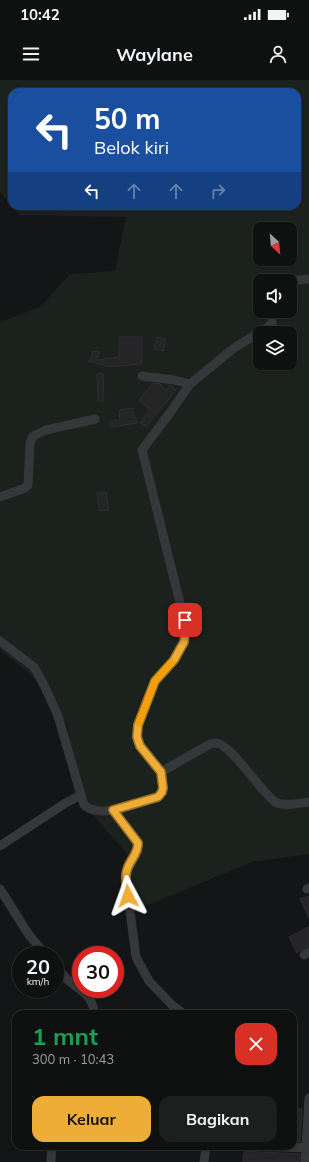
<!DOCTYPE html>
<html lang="id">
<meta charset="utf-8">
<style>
body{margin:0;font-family:Mulish,sans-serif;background:#1d1e1e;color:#f1f3f6;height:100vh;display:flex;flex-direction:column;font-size:15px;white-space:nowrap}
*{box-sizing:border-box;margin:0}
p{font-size:13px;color:#9b9d9f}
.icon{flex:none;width:22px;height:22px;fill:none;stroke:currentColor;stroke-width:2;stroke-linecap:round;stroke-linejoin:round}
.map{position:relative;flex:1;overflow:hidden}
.panel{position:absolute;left:12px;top:930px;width:285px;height:140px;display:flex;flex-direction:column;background:#0f1010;border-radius:12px;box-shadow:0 1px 3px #0004,0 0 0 1px #2f3030}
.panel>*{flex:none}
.guide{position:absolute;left:8px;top:8px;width:293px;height:122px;border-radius:12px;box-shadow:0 1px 3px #0004,0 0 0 1px #2f3030;background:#1a4fa0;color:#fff;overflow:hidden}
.needle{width:26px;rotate:154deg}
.tools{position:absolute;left:253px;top:142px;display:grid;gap:8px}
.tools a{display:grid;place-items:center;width:44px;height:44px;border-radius:8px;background:#0f1010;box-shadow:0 1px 3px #0004,0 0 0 1px #2f3030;font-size:20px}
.speed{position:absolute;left:12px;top:866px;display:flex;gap:8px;font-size:20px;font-weight:700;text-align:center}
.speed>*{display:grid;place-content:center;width:52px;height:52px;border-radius:50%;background:#0f1010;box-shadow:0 1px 3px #0004,0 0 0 1px #2f3030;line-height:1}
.speed small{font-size:10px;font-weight:400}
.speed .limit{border:6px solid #d22;background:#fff;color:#111}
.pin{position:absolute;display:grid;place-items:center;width:34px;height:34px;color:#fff;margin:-17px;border-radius:8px;box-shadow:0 2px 6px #0006}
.me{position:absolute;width:44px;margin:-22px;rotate:356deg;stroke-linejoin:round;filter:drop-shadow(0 0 3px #0008)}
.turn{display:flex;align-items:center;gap:14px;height:84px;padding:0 20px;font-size:18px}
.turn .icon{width:52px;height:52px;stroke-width:2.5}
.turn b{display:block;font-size:28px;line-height:34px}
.lanes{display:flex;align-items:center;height:38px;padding:0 20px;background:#0003;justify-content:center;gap:20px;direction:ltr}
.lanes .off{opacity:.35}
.round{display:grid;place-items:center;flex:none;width:42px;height:42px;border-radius:12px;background:#1d1e1e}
.head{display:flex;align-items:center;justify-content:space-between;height:68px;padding:0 20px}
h1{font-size:24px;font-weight:700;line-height:30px;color:#1e9e55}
.cta{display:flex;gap:8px;margin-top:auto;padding:8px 20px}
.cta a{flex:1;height:46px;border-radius:12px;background:#edad36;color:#111;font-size:16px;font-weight:700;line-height:46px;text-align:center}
.cta a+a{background:#1d1e1e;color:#f1f3f6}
.status{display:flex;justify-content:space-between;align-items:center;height:28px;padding:0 20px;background:#0f1010;direction:ltr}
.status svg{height:11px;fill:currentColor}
header{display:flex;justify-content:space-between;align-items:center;height:52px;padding:0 20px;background:#0f1010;font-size:18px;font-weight:700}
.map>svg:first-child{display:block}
.green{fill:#1b211c;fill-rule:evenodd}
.building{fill:#252527;stroke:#2f2f32}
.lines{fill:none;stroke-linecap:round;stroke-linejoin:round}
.minor{stroke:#36373b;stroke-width:9}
.route-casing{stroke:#9a7023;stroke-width:10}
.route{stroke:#edad36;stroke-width:7}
.slow{stroke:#f59e0b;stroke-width:7}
</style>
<div class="status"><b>10:42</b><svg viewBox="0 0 49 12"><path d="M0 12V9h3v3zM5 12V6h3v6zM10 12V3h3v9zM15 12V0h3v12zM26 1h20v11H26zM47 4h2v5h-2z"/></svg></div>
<header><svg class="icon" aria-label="menu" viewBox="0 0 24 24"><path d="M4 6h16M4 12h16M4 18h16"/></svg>Waylane<svg class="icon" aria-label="person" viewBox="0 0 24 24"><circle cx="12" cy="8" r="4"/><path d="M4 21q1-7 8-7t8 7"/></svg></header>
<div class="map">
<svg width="309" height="1082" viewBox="0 0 309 1082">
<rect width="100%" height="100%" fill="#141516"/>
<path class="green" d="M0,0h309v774l-57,8 -116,48 -9,-56 -43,-49 -10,-10 -7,-72 -9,-7 -19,-34 -39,-33v-327l40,-15 30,-33 45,-3 11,-54 -107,-2 -19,-23zM12,12h285v114h-285zM260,149h30v30h-30zM260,201h30v30h-30zM260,253h30v30h-30z"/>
<path class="building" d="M119,257h23v27l-33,3 -21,-6h2l3,-10 6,1 -2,8 22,-3z
M157,257l9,3 -3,11 -9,-2z
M103,293l1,28h-6l-1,-27z
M153,303l7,1 6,6 4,-5 6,5 -30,37 -6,-5 10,-12 -11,-10z
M133,328l1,10 2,-1 1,6 -25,4v-6l8,-1 -1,-10z
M106,412l3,18 -10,1 -2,-18z
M309,816v22l-9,-19z
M309,847v19l-12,7 -8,-16z
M293,1028l9,1 -2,33 -7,-1z
M244,1071l56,3 -1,8h-56z"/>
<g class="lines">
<path class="minor" d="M290,201l19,-2
M142,296l32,4 16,4
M0,417l25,-9 3,-3 2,-42 3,-7 13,-6 49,-11
M0,561l34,26 10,18 14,31 26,89c16,15 55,-2 74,-8l4,-5 1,-4 -2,-16 -21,-26 -3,-9 1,-12 17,-44 19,-20 10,-19 2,-15 -44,-177 30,-40 18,-26 44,-36 34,-21 4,-4v-12
M161,692l49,-28c2,0 4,-1 6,-1 15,1 45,49 59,59 9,5 25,1 34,0
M113,730l25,33v8l-11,19 -1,11 10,76 13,24 23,24 12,9
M0,766l64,-42 17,-9
M0,809l29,46 17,20
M307,809l2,-1
M304,875l5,-3
M55,885c4,5 8,11 13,15 13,12 25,14 26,34
M249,1066l60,2
M51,1082l1,-16
M204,1082l2,-16
M305,1082l4,-64"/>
</g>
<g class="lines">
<g class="route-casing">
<path id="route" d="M128,816c-1,-8 -4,-18 -1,-26 3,-11 11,-15 11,-27l-25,-33 45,-13 4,-5 1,-4 -2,-16 -21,-26 -3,-9 1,-12 17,-44 19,-21 10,-18 2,-15 -1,-7"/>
</g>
<use href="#route" class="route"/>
<path class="slow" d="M139,643l16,-42 16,-18"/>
</g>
</svg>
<div class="tools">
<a><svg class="needle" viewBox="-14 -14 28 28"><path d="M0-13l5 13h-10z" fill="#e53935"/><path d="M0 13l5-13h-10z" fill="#9b9d9f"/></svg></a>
<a><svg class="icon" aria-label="sound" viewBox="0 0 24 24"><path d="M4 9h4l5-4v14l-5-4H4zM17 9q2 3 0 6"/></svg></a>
<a><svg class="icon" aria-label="layers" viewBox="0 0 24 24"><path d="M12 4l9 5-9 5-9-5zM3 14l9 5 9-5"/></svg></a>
</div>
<div class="speed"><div>20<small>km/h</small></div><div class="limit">30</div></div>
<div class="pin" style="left:185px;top:540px;background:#d93025"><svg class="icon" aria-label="arrive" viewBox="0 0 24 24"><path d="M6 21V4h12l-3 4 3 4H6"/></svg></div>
<svg class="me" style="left:128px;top:816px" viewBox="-20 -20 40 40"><path d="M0-17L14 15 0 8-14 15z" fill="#edad36" stroke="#fff" stroke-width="4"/></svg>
<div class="guide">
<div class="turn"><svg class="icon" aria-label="left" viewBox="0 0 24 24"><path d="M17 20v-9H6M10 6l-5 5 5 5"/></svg><div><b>50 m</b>Belok kiri</div></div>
<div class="lanes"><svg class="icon" aria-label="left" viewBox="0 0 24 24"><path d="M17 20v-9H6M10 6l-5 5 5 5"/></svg><svg class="icon off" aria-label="ahead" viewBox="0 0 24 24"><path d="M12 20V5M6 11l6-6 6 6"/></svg><svg class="icon off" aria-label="ahead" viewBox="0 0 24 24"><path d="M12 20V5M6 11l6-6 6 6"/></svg><svg class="icon off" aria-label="right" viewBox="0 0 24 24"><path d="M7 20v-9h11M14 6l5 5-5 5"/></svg></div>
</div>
<section class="panel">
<div class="head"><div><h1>1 mnt</h1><p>300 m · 10:43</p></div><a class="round" style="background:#d93025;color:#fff"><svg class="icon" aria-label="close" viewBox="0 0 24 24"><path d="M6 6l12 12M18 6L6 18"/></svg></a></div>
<div class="cta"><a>Keluar</a><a>Bagikan</a></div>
</section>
</div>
